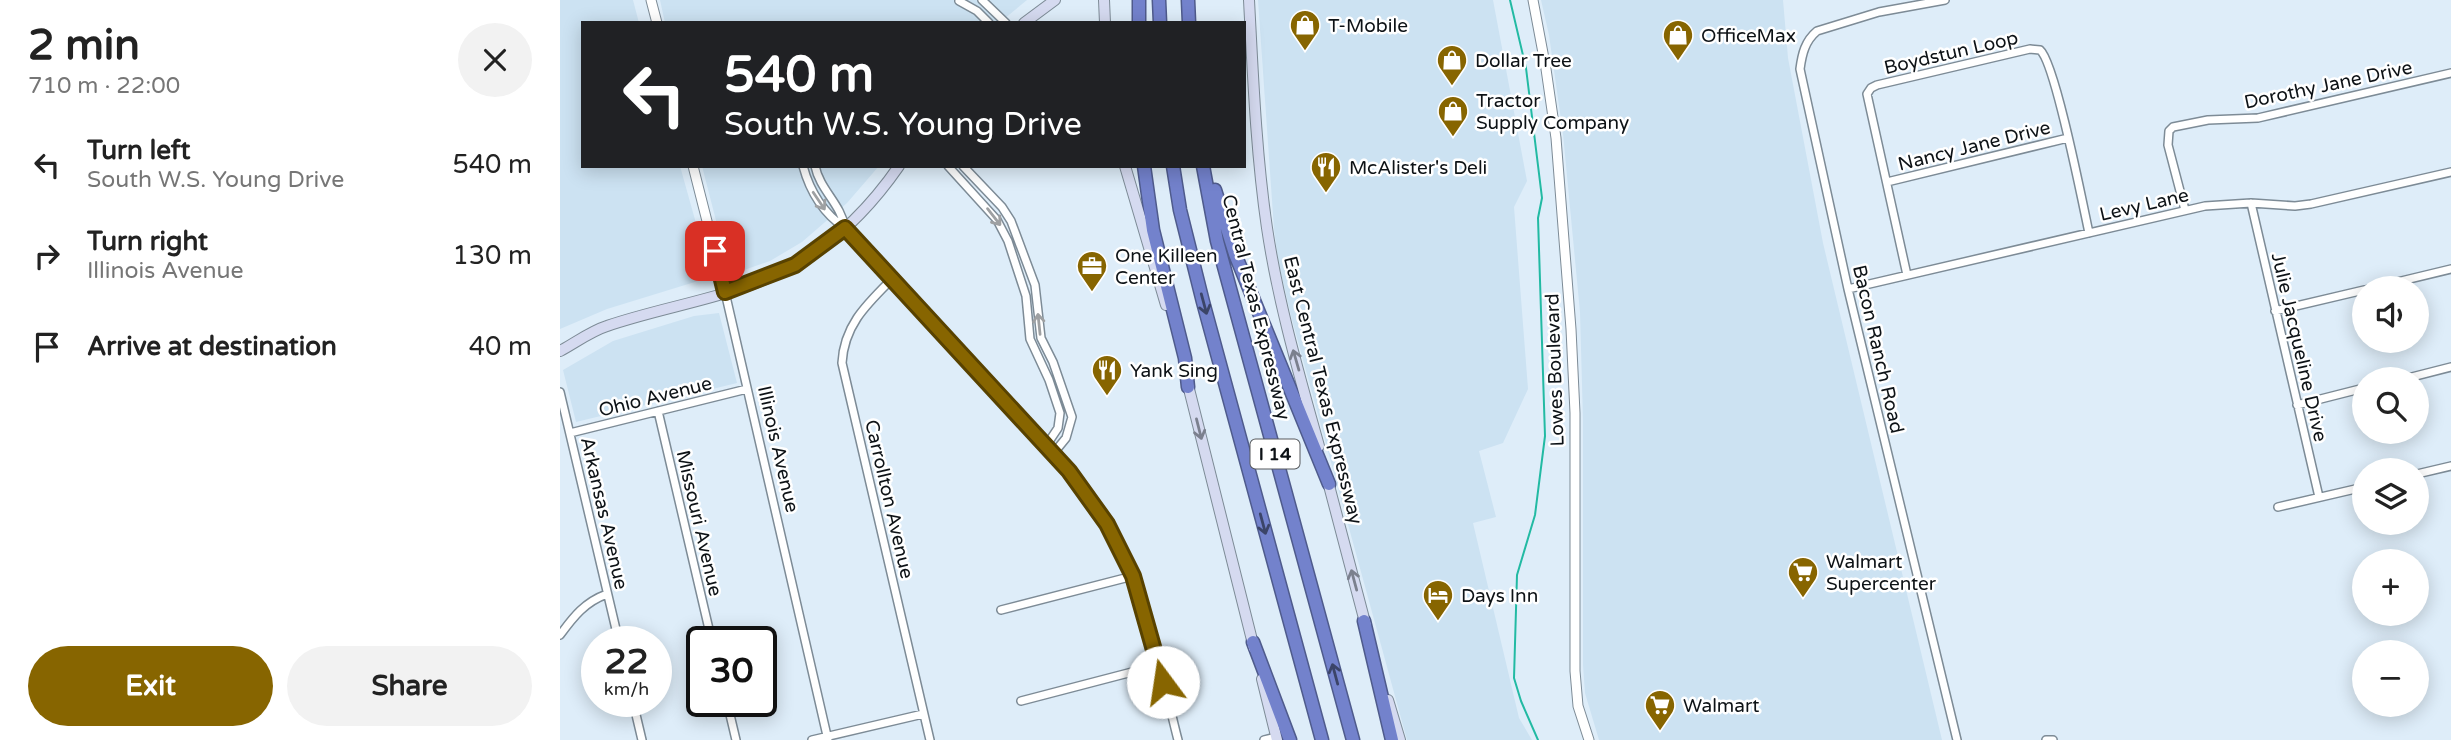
<!DOCTYPE html>
<meta charset="utf-8">
<style>
body{margin:0;font-family:"Varela Round",sans-serif;background:#f2f2f2;color:#222;height:100vh;display:flex;flex-direction:column;font-size:26px;white-space:nowrap}
*{box-sizing:border-box;margin:0}
p{font-size:23px;color:#767676}
.icon{flex:none;width:38px;height:38px;fill:none;stroke:currentColor;stroke-width:2;stroke-linecap:round;stroke-linejoin:round}
.map{position:relative;flex:1;overflow:hidden}
.details{display:flex;flex-direction:column;background:#fff;width:560px}
.details>*{flex:none}
.banner{position:absolute;left:21px;top:21px;width:665px;height:147px;border-radius:0px;box-shadow:0 4px 18px #0003;background:#202124;color:#fff;overflow:hidden}
.tools{position:absolute;left:1792px;top:276px;display:grid;gap:14px}
.tools a{display:grid;place-items:center;width:77px;height:77px;border-radius:50%;background:#fff;box-shadow:0 4px 18px #0003;font-size:35px}
.speed{position:absolute;left:21px;top:626px;display:flex;gap:14px;font-size:35px;font-weight:700;text-align:center}
.speed>*{display:grid;place-content:center;width:91px;height:91px;border-radius:50%;background:#fff;box-shadow:0 4px 18px #0003;line-height:1}
.speed small{font-size:18px;font-weight:400}
.speed .limit{border:4px solid #111;border-radius:10px;background:#fff;color:#111}
.pin{position:absolute;display:grid;place-items:center;width:60px;height:60px;color:#fff;margin:-30px;border-radius:14px;box-shadow:0 4px 10px #0006}
.me{position:absolute;width:77px;margin:-38px;rotate:346deg;stroke-linejoin:round;filter:drop-shadow(0 0 5px #0008)}
.turn{display:flex;align-items:center;gap:24px;height:147px;padding:0 28px;font-size:32px}
.turn .icon{width:91px;height:91px;stroke-width:2.5}
.turn b{display:block;font-size:49px;line-height:60px}
.round{display:grid;place-items:center;flex:none;width:74px;height:74px;border-radius:37px;background:#f2f2f2}
.summary{display:flex;align-items:center;justify-content:space-between;height:119px;padding:0 28px}
h1{font-size:42px;font-weight:700;line-height:52px}
.action{display:flex;gap:14px;margin-top:auto;padding:14px 28px}
.action a{flex:1;height:80px;border-radius:42px;background:#876500;color:#fff;font-size:28px;font-weight:700;line-height:80px;text-align:center}
.action a+a{background:#f2f2f2;color:#222}
ul{padding:0;list-style:none}
li{display:flex;align-items:center;gap:21px;height:91px;padding:0 28px}
li div{flex:1}
li b{display:block;font-size:26px}
li em{font-style:normal}
main{display:flex;flex:1;min-height:0}
.map>svg:first-child{display:block}
.built{fill:#cce2f2}
.lines{fill:none;stroke-linecap:round;stroke-linejoin:round}
.stream{stroke:#22baa3;stroke-width:2}
.minor-casing{stroke:#7d8b96;stroke-width:10}
.tertiary-casing{stroke:#7d8b96;stroke-width:11}
.secondary-casing{stroke:#7d8b96;stroke-width:12}
.motorway-casing{stroke:#4f5b8c;stroke-width:15}
.minor{stroke:#fff;stroke-width:7}
.tertiary{stroke:#fff;stroke-width:9}
.secondary{stroke:#d5daf0;stroke-width:10}
.motorway{stroke:#7382cc;stroke-width:12}
.oneway{stroke:#9ea0a2}
.oneway2{stroke:#3b4468}
.oneway3{stroke:#7b808e}
.route-casing{stroke:#584200;stroke-width:18}
.route{stroke:#876500;stroke-width:12}
.labels{text-anchor:middle;stroke-width:5;stroke-linejoin:round;paint-order:stroke}
.shield{fill:#fff;stroke:#56595c;stroke-width:2}
.shield-label{font-size:18px;font-weight:bold;fill:#0d1216}
.poi-label{font-size:19px;fill:#0d1216;stroke:#fff;text-anchor:start}
.street-label{font-size:19px;fill:#0d1216;stroke:#fff}
</style>
<main>
<section class="details">
<div class="summary"><div><h1>2 min</h1><p>710 m · 22:00</p></div><a class="round"><svg class="icon" aria-label="close" viewBox="0 0 24 24"><path d="M6 6l12 12M18 6L6 18"/></svg></a></div>
<ul>
<li><svg class="icon" aria-label="left" viewBox="0 0 24 24"><path d="M17 20v-9H6M10 6l-5 5 5 5"/></svg><div><b>Turn left</b><p>South W.S. Young Drive</p></div><em>540 m</em></li>
<li><svg class="icon" aria-label="right" viewBox="0 0 24 24"><path d="M7 20v-9h11M14 6l5 5-5 5"/></svg><div><b>Turn right</b><p>Illinois Avenue</p></div><em>130 m</em></li>
<li><svg class="icon" aria-label="arrive" viewBox="0 0 24 24"><path d="M6 21V4h12l-3 4 3 4H6"/></svg><div><b>Arrive at destination</b></div><em>40 m</em></li>
</ul>
<div class="action"><a>Exit</a><a>Share</a></div>
</section>
<div class="map">
<svg width="1891" height="740" viewBox="0 0 1891 740">
<rect width="100%" height="100%" fill="#deedf9"/>
<path class="built" d="M0,0h73l6,23h-56v143h97l31,111 -104,32 -47,20z
M100,0h367l-28,23h-334z
M698,0h235l34,181 -13,26 14,182 -25,54 -24,8 17,66 -23,6 46,195 13,22h-125l-116,-424 -13,-56 -4,-31z
M981,0h242l5,58 35,185 119,497h-343l-14,-47 -2,-28v-244l-3,-109 -17,-178 -14,-99z
M142,166h177l-32,37 -45,39 -32,19 -40,14z
M159,313l18,70 -161,39 -13,-52 50,-29 81,-25z"/>
<g class="lines">
<path class="stream" d="M950,0l16,68 16,130 -4,20 7,218 -10,79 -18,60 -3,103 7,23 17,39"/>
<g class="minor-casing">
<path id="minor" d="M422,0l24,23
M1385,0l-66,12 -62,19c-12,10 -15,23 -17,38l48,220 109,451
M399,1l18,10 12,12
M243,166c7,26 20,47 42,62l224,243c26,33 50,67 65,106 20,52 30,109 44,163
M255,166c5,24 26,38 30,62
M388,166l49,54 11,21 18,55 4,43 19,41 11,33 -2,15 -12,18
M403,166l39,41 9,14 24,64 6,53 12,24 19,55 -6,21 -13,16
M1327,182l181,-44
M1691,203l68,294
M1625,210l-17,-65 1,-14 4,-4 35,-7 50,-2 193,-45
M1347,275l-40,-181 4,-6 6,-3 153,-36 10,1c15,12 43,155 49,183
M332,279c-25,25 -48,46 -50,84l88,377
M1288,289l357,-83 46,-3 44,3 16,-2 140,-32
M1808,289l83,-20
M165,292l103,448
M1715,311l89,-21
M1840,380l51,-13
M0,392l59,250
M1737,405l67,-17
M98,411l54,231
M10,433l177,-44
M1857,474l34,-8
M1718,507l86,-20
M441,610l132,-34
M0,635c14,-19 25,-33 47,-41
M461,701l138,-36
M73,702l9,38
M167,702l9,38
M252,740l111,-26
M704,740l12,-3
M1486,740h7"/>
</g>
<g class="tertiary-casing">
<path id="tertiary" d="M91,0l6,23
M973,0l13,69 10,69 15,191 4,84v258l3,35 11,34
M133,166l32,126"/>
</g>
<g class="secondary-casing">
<path id="secondary" d="M544,0l1,23
M689,0c4,76 7,153 18,228 11,74 32,146 52,218
M464,23l31,-23
M565,166l41,139
M0,351c15,-8 31,-20 47,-25 61,-21 131,-29 188,-61 42,-24 77,-60 104,-99
M627,381l67,267
M767,478l39,148
M702,679l15,61
M828,700l12,40"/>
</g>
<g class="motorway-casing">
<path id="motorway" d="M599,0l1,23
M628,0l1,23
M579,23v-23
M584,166l9,64 32,128 3,29
M613,166l7,44 23,92 119,438
M643,166l14,75 136,499
M655,190l20,64 94,230
M804,621l28,119
M693,642l37,98"/>
</g>
<use href="#minor" class="minor"/>
<use href="#tertiary" class="tertiary"/>
<use href="#secondary" class="secondary"/>
<use href="#motorway" class="motorway"/>
</g>
<defs><path id="oneway-shaft" d="M-6 0H5M1.5-3L5.5 0L1.5 3" fill="none" stroke-width="1.6" stroke-linecap="round" stroke-linejoin="round" transform="scale(1.75)"/></defs>
<g class="oneway">
<use href="#oneway-shaft" transform="translate(259 201) rotate(56)"/>
<use href="#oneway-shaft" transform="translate(434 217) rotate(52)"/>
<use href="#oneway-shaft" transform="translate(479 324) rotate(-96)"/>
</g>
<g class="oneway2">
<use href="#oneway-shaft" transform="translate(644 304) rotate(75)"/>
<use href="#oneway-shaft" transform="translate(703 524) rotate(75)"/>
<use href="#oneway-shaft" transform="translate(775 674) rotate(-105)"/>
</g>
<g class="oneway3">
<use href="#oneway-shaft" transform="translate(736 360) rotate(-106)"/>
<use href="#oneway-shaft" transform="translate(639 429) rotate(76)"/>
<use href="#oneway-shaft" transform="translate(794 580) rotate(-105)"/>
</g>
<g class="lines">
<g class="route-casing">
<path id="route" d="M155,251l10,41 70,-27 50,-37 224,243 38,53 26,52 30,106"/>
</g>
<use href="#route" class="route"/>
</g>
<defs>
<g id="shop-pin" transform="scale(1.575)"><path d="M0 17L-7.5 6A9.5 9.5 0 1 1 7.5 6Z" fill="#876500" stroke="#fff"/><path d="M-5-2.5h2.3a2.7 3.5 0 0 1 5.4 0H5L5.5 6h-11ZM-1.5-2.5h3a1.5 2.3 0 0 0-3 0Z" fill="#fff"/></g>
<g id="restaurant-pin" transform="scale(1.575)"><path d="M0 17L-7.5 6A9.5 9.5 0 1 1 7.5 6Z" fill="#876500" stroke="#fff"/><path d="M-5-6h1v4h1v-4h1v4h1v-4h1v5L-1.5 .5V6h-2V.5L-5-1ZM5-6V6H3V1.5H1.5Q1.5-4 5-6Z" fill="#fff"/></g>
<g id="office-pin" transform="scale(1.575)"><path d="M0 17L-7.5 6A9.5 9.5 0 1 1 7.5 6Z" fill="#876500" stroke="#fff"/><path d="M-6-3h4V-5.5h4V-3h4V5H-6ZM-1-4.5V-3h2v-1.5ZM-6 0V1H6V0Z" fill="#fff"/></g>
<g id="supermarket-pin" transform="scale(1.575)"><path d="M0 17L-7.5 6A9.5 9.5 0 1 1 7.5 6Z" fill="#876500" stroke="#fff"/><path d="M-6-5.5h2.5l.6 2H6L4.5 2H-2.5L-4.4-4H-6ZM-1.5 3.2a1.3 1.3 0 1 0 .1 0ZM3 3.2a1.3 1.3 0 1 0 .1 0Z" fill="#fff"/></g>
<g id="hotel-pin" transform="scale(1.575)"><path d="M0 17L-7.5 6A9.5 9.5 0 1 1 7.5 6Z" fill="#876500" stroke="#fff"/><path d="M-6-4.5h1.5V1H6V5H4.5V3h-9V5H-6ZM-4 0a1.8 1.8 0 1 1 3.6 0ZM.5 0V-2.5h3Q6-2.5 6 0Z" fill="#fff"/></g>
</defs>
<g fill-rule="evenodd">
<use href="#shop-pin" x="745" y="25"/>
<use href="#shop-pin" x="1118" y="35"/>
<use href="#shop-pin" x="892" y="60"/>
<use href="#shop-pin" x="893" y="111"/>
<use href="#restaurant-pin" x="766" y="167"/>
<use href="#office-pin" x="532" y="266"/>
<use href="#restaurant-pin" x="547" y="370"/>
<use href="#supermarket-pin" x="1243" y="572"/>
<use href="#hotel-pin" x="878" y="595"/>
<use href="#supermarket-pin" x="1100" y="705"/>
</g>
<g class="labels">
<rect class="shield" x="690.5" y="439.5" width="49" height="29" rx="5"/>
<g class="shield-label">
<text x="715" y="460">I 14</text>
</g>
<g class="poi-label">
<text x="768" y="32">T-Mobile</text>
<text x="1141" y="42">OfficeMax</text>
<text x="915" y="67">Dollar Tree</text>
<text x="916" y="107">Tractor<tspan x="916" dy="22">Supply Company</tspan></text>
<text x="789" y="174">McAlister's Deli</text>
<text x="555" y="262">One Killeen<tspan x="555" dy="22">Center</tspan></text>
<text x="570" y="377">Yank Sing</text>
<text x="1266" y="568">Walmart<tspan x="1266" dy="22">Supercenter</tspan></text>
<text x="901" y="602">Days Inn</text>
<text x="1123" y="712">Walmart</text>
</g>
<g class="street-label">
<text transform="translate(1391 52) rotate(-13)" y="7">Boydstun Loop</text>
<text transform="translate(1768 84) rotate(-12)" y="7">Dorothy Jane Drive</text>
<text transform="translate(1414 145) rotate(-14)" y="7">Nancy Jane Drive</text>
<text transform="translate(1584 204) rotate(-13)" y="7">Levy Lane</text>
<text transform="translate(697 307) rotate(76)" y="7">Central Texas Expressway</text>
<text transform="translate(1740 347) rotate(77)" y="7">Julie Jacqueline Drive</text>
<text transform="translate(1319 349) rotate(77)" y="7">Bacon Ranch Road</text>
<text transform="translate(994 370) rotate(-92)" y="7">Lowes Boulevard</text>
<text transform="translate(764 390) rotate(76)" y="7">East Central Texas Expressway</text>
<text transform="translate(95 396) rotate(-14)" y="7">Ohio Avenue</text>
<text transform="translate(219 449) rotate(77)" y="7">Illinois Avenue</text>
<text transform="translate(330 499) rotate(77)" y="7">Carrollton Avenue</text>
<text transform="translate(45 513) rotate(77)" y="7">Arkansas Avenue</text>
<text transform="translate(140 523) rotate(77)" y="7">Missouri Avenue</text>
</g>
</g>
</svg>
<div class="tools">
<a><svg class="icon" aria-label="sound" viewBox="0 0 24 24"><path d="M4 9h4l5-4v14l-5-4H4zM17 9q2 3 0 6"/></svg></a>
<a><svg class="icon" aria-label="search" viewBox="0 0 24 24"><circle cx="10" cy="10" r="6"/><path d="M15 15l6 6"/></svg></a>
<a><svg class="icon" aria-label="layers" viewBox="0 0 24 24"><path d="M12 4l9 5-9 5-9-5zM3 14l9 5 9-5"/></svg></a>
<a>+</a>
<a>−</a>
</div>
<div class="speed"><div>22<small>km/h</small></div><div class="limit">30</div></div>
<div class="pin" style="left:155px;top:251px;background:#d93025"><svg class="icon" aria-label="arrive" viewBox="0 0 24 24"><path d="M6 21V4h12l-3 4 3 4H6"/></svg></div>
<svg class="me" style="left:603px;top:682px" viewBox="-20 -20 40 40"><circle r="19" fill="#fff"/><path d="M0-13L10 11 0 6-10 11z" fill="#876500"/></svg>
<div class="banner">
<div class="turn"><svg class="icon" aria-label="left" viewBox="0 0 24 24"><path d="M17 20v-9H6M10 6l-5 5 5 5"/></svg><div><b>540 m</b>South W.S. Young Drive</div></div>
</div>
</div>
</main>
